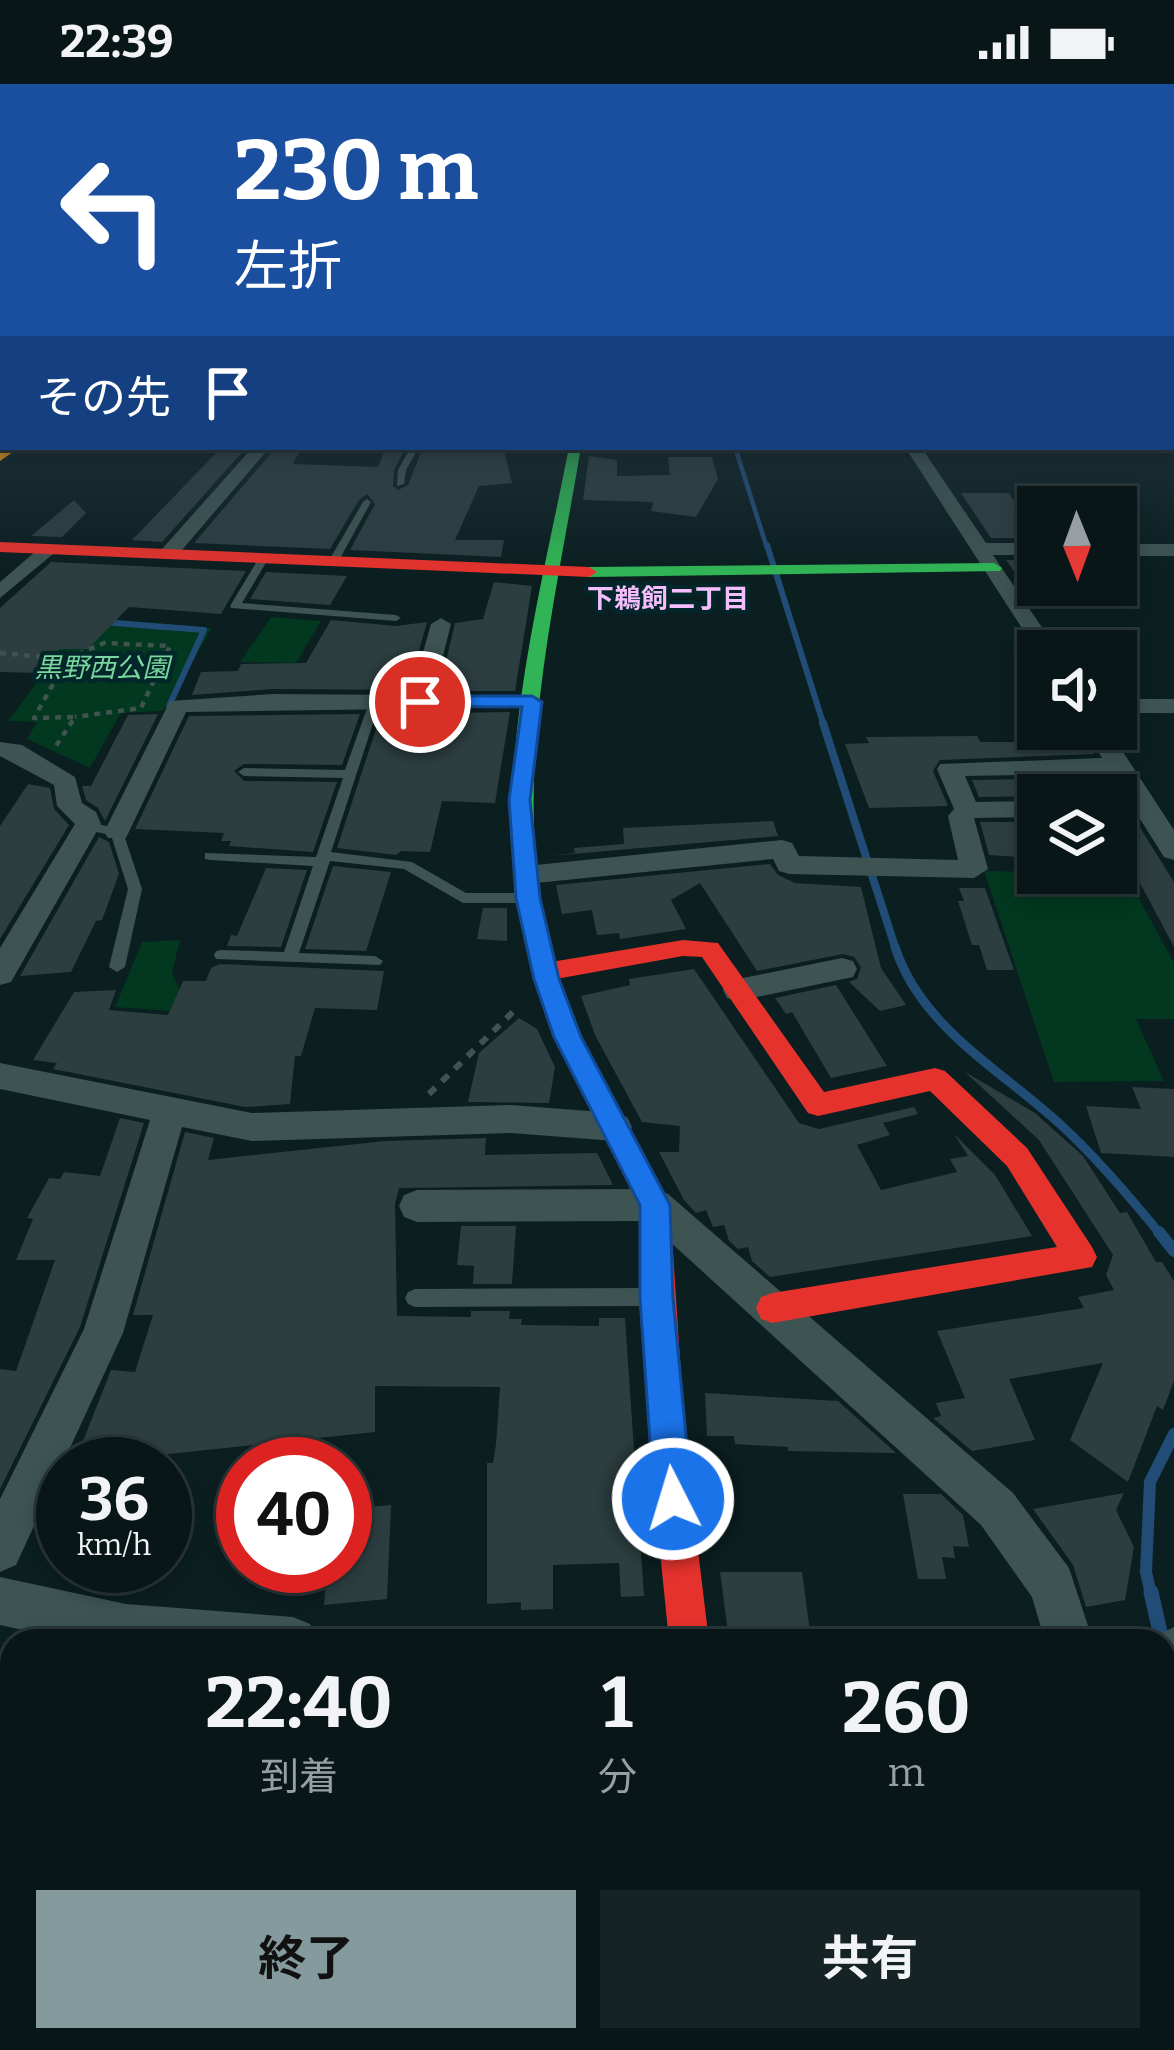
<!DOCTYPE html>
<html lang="ja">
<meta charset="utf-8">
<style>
body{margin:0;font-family:Bitter,"Noto Sans JP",serif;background:#162325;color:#f1f3f6;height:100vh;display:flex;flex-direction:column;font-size:45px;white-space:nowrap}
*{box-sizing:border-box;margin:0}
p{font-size:39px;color:#989fa2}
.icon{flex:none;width:66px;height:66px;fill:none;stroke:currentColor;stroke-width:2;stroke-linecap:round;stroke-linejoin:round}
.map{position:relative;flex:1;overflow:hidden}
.side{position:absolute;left:0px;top:1545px;width:1176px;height:423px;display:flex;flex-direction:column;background:#081618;border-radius:36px 36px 0 0;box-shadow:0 6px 18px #0003,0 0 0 3px #293537}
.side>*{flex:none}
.hud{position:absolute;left:0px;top:0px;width:1176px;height:366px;box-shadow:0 6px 18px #0003,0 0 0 3px #293537;background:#1a4fa0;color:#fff;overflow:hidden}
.needle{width:78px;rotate:179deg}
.buttons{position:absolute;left:1017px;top:402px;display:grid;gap:24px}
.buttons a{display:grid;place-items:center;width:120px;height:120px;border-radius:0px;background:#081618;box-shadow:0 6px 18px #0003,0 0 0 3px #293537;font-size:60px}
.speed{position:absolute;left:36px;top:1353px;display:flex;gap:24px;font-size:60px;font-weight:700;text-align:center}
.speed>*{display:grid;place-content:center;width:156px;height:156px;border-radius:50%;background:#081618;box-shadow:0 6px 18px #0003,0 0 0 3px #293537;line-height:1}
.speed small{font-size:30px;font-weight:400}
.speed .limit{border:18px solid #d22;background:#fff;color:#111}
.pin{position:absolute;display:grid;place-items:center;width:102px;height:102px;color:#fff;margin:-51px;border:6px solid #fff;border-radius:50%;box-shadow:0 3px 12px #0007}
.me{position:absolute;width:132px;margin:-66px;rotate:355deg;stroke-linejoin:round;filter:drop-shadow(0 0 9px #0008)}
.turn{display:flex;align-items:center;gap:42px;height:252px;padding:0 36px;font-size:54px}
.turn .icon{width:156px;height:156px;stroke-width:2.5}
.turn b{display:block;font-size:84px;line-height:102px}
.then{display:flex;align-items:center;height:114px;padding:0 36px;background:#0003;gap:24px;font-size:45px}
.eta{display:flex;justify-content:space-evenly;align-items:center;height:204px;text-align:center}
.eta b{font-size:72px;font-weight:700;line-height:84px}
.cta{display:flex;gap:24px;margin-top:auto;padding:24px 36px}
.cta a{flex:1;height:138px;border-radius:0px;background:#849a9c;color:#111;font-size:48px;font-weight:700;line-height:138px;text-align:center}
.cta a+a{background:#162325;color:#f1f3f6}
.status{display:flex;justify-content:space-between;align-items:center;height:84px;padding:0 60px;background:#081618;direction:ltr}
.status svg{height:33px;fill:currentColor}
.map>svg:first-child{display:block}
.green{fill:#01381f}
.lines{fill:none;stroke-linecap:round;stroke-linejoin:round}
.stream-far5{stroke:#214c76;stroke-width:4.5}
.stream-far4{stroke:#214c76;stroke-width:6}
.stream-far3{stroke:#214c76;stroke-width:8}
.stream-far2{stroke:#214c76;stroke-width:9}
.stream-far1{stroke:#214c76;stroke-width:12}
.stream{stroke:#214c76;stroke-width:15}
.building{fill:#2c3e40}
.path-far1{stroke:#415351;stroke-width:4.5;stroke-dasharray:6 6;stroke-linecap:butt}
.path{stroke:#415351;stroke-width:6;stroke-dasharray:9 9;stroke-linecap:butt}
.lane{fill:#3d5452;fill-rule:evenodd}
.street{fill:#3d5452;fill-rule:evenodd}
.fast{fill:#30b455;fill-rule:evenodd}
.slow{fill:#ff9f0a;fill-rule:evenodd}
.jam{fill:#e5322d;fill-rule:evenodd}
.route{fill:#1a73e8;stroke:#114b97;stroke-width:3}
.labels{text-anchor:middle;stroke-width:9;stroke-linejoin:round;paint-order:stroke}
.far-neighbourhood-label{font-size:27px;font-weight:bold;fill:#f3befb;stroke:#022629}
.far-park-label{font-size:27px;font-style:italic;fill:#79d69e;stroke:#022629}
</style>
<div class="status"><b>22:39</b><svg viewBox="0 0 49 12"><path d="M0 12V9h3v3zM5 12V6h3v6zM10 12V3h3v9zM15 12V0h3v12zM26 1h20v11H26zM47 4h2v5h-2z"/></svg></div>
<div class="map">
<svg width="1174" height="1966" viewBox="0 0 1174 1966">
<rect width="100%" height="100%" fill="#0b1e20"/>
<path class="green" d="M44,530l168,14 -49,83 -42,2 -31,55 -63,-29 10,-17 -29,-1 46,-61 -54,-5v-12z
M271,533l50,4 -25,42 -56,-1z
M1116,772l58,107v56h-38l28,62 -110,1 -70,-211 132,2z
M180,856l-8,33 12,26 -2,13 -67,-5 27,-65z
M0,1606l12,6v265l-12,-27z"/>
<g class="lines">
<path class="stream-far5" d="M735,363l32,101"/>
<path class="stream-far4" d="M767,461l57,181
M102,538l102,8 -35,76"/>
<path class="stream-far3" d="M823,639l73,227"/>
<path class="stream-far2" d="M895,863c26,81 108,124 167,179 36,33 68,71 99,109"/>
<path class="stream-far1" d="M1159,1148l15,19
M1151,1511l-5,-23 4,-90 24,-48"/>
<path class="stream" d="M1151,1508l11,49"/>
</g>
<path class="building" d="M386,363h20l-12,23 -1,16 5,4 10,-5 15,-38 81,3 8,33 -33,3 -24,54h49l-3,17 -151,-7 25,-46 -8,-10 -8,6 -29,49 -136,-6 79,-92h27l-7,13 85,3z
M219,366h25l-82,92 -30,-2z
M589,372l28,4v16l53,-1 -2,-18h44l6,22 -22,38 -45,-6 2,-9 -70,-2z
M961,409h48l29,45h-47z
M74,416l12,13 -24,24 -31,-1z
M1006,476h32v25h17l9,14h-30z
M51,478l195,9 -25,43 -92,-7 -41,42h-28l-19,24 -41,-1v-64z
M266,488l81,4 -17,29 -80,-6z
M494,498l38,4 -17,105h-76l16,-68 28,-4z
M331,536l65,6 31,-4 -19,68 -135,-1 -81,6 9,-23 37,-1 3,-7 65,-1z
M510,628l-15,91 -53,-2 -12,51 -29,-1 -5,4 -59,-7 44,-134z
M158,630l-53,107 -7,-13 -12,-8 -4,-14h9l37,-71z
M360,630l-18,51 -98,-1 -10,7 10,10 93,1 -24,70 -84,-6 2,-5h-10l3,-8 -89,-4 54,-113z
M977,652l3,6h107l7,12 -154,6 -7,11 15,35 -79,2 -24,-64 24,-1 -3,-6z
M1109,694l65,104v65l-58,-109v-43l-137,2 -7,-17z
M28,700l22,4 4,21 15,16 -69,114v-113z
M773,737l5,15 -229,20 26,-3 -1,-5 50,-4 -1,-16z
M980,738h40l10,36 -41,-3z
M99,753l10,5 10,32 -17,46 -6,1 -25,51 -51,4z
M770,780l8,11 17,8 66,4 20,81 25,37 -26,6 -31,-29 8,-3 4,-12 -7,-10 -11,-3 -86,17 -57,-88 -29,17 15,29 -66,10 -1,-6 -22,2 -5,-25 -30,4 -6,-29z
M333,782l58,6 -25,79 -61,-2z
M266,784l41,2 -26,77 -54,-1 4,-11 6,1z
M959,804h26l29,82h-27l-8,-25h-7l-14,-44h6z
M483,824h24v33l-30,-2z
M220,880l164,7 -7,39 -62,-2 -14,48h-6l-5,48 -45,3 -192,-38 4,-6 -24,-3 41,-68 42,-2 -7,20 59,5 15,-34h23l5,-13z
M694,885l105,154 20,6 95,-22 4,7 -35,9 7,12 -33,10 24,45 76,-18 -7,-13 18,-3 -14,-22 41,41 37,61 -262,41 -18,-16 -4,-14 -10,2 -9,-8 -5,-16 -11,2 -7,-17 -10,3 -12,-13 -25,-48h20l1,-26 -38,-4 -47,-87 -14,-39 49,-11 -1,-6z
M836,901l51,81 -56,12 -39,-66 -6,2 -11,-16z
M519,934l18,11 18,38 -6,36 -81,-1 11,-49z
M965,988l70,41 48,43 37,57 7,-1 29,50h6l12,19v100l-11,29 -6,-4 -29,76 -58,-42 33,-77 -94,16 26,61 -63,11 -39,-33 8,-2 -5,-13 29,-5 -28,-67 147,-23 -6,-11 36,-7 -8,-15 7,-20 -74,-115z
M1132,1003l42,2v68l-73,-4 -15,-47 55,3z
M120,1034l24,5 -64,204 -80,162v-120l16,2 39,-111h-39l17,-41 -6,-1 22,-40 11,1 4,-7 36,4z
M185,1048l29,6 -6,22 177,-19 101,-3 -1,17 112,-2 16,32 -214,3 -4,16 2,112 74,1v-6h39l-1,8h13l-1,6 78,1v-8h26l19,278 -23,1 -2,-34 -66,2v44l-32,1v-8l-34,2v-141h6l3,-19 4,-57 -125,-1v46l-301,32 37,-94 24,2 18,-57h-20z
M461,1142h55l-4,58h-39l1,-18 -17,-1z
M705,1309l133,8 58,52 -108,-2v-4l-53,-3 -1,-8h-27z
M1124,1409l-8,17 18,37 -9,53 -39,7 -13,-42 -40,-56z
M903,1410h38l22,21 6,32 -16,-1 2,12 -13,-1 4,22h-28z
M391,1421l-4,94 -63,6 3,-39h18v-57z
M720,1488h82l8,59 -82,1z"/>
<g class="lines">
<path class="path-far1" d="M0,569l67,6 -33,59 41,-1 -21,32
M67,575l37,-16 66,3 -29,62 -66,9"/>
<path class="path" d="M429,1010l89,-87"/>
<path class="lane" d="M411,363h8l-13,23 -2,14 -7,2 1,-16z
M367,415l4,3 -33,60 -8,2 -2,-2 35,-60z
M262,474l5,3 -25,42 154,12 5,3 -5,3 -165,-13 -1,-2 27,-45z
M370,616l10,2 -49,150 81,10 54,31h61l7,5 -7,5h-64l-59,-34 -74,-8 -31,92 76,3 8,5 -3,4 -164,-6 -2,-4 2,-4 5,-1 63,2 29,-86 -103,-6 -5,-1v-6l111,4 27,-79 -99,-2 -6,-4 6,-4 101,2z
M86,738l36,7 20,60 -17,78 -8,5 -8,-5 19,-78 -17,-54 -30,-6v-6z
M649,1204l7,3 3,6 -3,6 -7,3 -234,1 -7,-3 -3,-6 3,-6 7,-3z
M360,1956h30l-1,10h-30z"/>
<path class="street" d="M0,226h3v8h-3z
M1173,335l1,1v10l-1,-1z
M0,336h3v10h-3z
M253,363h17l-94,110h-14v-8z
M905,363h16l65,96h52v12h-45l65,96 -20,2z
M1116,460h58v12h-58z
M43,461l16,4 -59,49v-16z
M441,534l10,6 -18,71h100l11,7 -3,5 -355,5 -60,126h-18l-4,-6 66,-131 103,-7 138,1 20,-71z
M1116,615h58v14h-58z
M1084,645h24l66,101v30l-10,-3 -53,-84 -146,3 11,26 62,-1v16l-64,1 14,51 -14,9 -185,-4 -10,-3 -6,-12 -247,25 -14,-9 14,-9 256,-26 10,3 7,13 159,4 -10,-44 6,-7 -17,-40 3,-5 162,-6z
M0,658l22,3 53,32 7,26 14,9 5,12 -90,158 -11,3v-37l75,-124 -18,-18 -3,-21 -54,-29z
M842,874l11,3 4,8 -4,8 -115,24 -11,-3 -4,-8 4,-8 11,-3z
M0,979l252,50 259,-8 104,8 12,4 5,10 -5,10 -12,4 -104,-8 -259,8 -70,-14 -59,206 -107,232 -16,7v-73l84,-170 66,-209 -150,-31z
M655,1105l13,5 345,299 56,75 24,73h-48l-13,-44 -51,-72 -334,-304 -230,1 -13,-5 -5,-11 5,-11 13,-5z
M0,1493l126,27 167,13 17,7 7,17h-243l-74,-16z
M1174,1543v51l-10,4v-41h-18z
M1164,1799l10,4v79l-10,-5z
M125,1956h60l1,10h-60z
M653,1956h60l-1,10h-60z"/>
<path class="fast" d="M1173,232h1v6h-1z
M0,265h3v6h-3z
M569,363h12c-31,187 -82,373 -13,558 20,52 50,98 74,147l-4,9 -10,3 -10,-3c-27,-52 -56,-102 -76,-157 -65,-186 -9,-372 27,-557z
M994,479l8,5 -2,3 -411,6 -8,-5 8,-5z"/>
<path class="slow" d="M6,363h14l-20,14v-10z"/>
<path class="jam" d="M0,458l589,25 8,5 -8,5 -589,-25z
M683,856l35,3 106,149 111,-24 10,3 82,77 65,99 5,10 -5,10 -320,56 -11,-4 -5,-11 5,-11 11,-4 285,-46 -50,-81 -77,-75 -112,25 -10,-3 -106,-156 -19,-1 -138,25 -12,-9 12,-9z
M628,1056l10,3 32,62 16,247 23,189h-40l-19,-189 -10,-247 -26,-53 4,-9z"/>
</g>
<linearGradient id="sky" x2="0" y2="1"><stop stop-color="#061012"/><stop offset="0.43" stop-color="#2e414e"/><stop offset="1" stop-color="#2e414e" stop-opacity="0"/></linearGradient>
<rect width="1174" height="488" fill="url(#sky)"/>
<path class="route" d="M420,612h112l10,6 -12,98 10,98 19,81 22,58 89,168 3,93 19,201 -6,14 -13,5 -13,-5 -6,-14 -14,-201v-93l-86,-168 -20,-58 -18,-81 -7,-98 13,-93 -109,-1v-8z"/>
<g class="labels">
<g class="far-neighbourhood-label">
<text x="668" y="524">下鵜飼二丁目</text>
</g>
<g class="far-park-label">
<text x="102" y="593">黒野西公園</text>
</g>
</g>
</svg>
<div class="buttons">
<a><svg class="needle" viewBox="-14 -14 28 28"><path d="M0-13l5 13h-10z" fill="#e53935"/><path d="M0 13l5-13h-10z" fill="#989fa2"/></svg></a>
<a><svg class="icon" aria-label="sound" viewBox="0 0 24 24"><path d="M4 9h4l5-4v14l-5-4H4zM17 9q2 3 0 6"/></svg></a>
<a><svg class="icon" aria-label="layers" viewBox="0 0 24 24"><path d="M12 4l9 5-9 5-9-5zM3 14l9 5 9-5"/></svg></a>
</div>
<div class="speed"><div>36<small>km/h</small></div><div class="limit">40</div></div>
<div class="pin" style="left:420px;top:618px;background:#d93025"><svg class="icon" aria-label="arrive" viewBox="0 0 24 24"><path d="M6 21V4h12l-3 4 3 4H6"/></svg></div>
<svg class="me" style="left:673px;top:1415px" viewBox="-20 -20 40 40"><circle r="17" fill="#1a73e8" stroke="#fff" stroke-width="3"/><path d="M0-11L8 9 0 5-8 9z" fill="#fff"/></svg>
<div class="hud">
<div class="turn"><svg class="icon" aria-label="left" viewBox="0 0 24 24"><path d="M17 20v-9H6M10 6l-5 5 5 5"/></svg><div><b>230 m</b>左折</div></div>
<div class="then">その先<svg class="icon" aria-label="arrive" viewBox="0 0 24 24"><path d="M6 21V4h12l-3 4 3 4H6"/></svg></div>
</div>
<section class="side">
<div class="eta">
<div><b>22:40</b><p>到着</p></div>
<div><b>1</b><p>分</p></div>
<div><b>260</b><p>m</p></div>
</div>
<div class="cta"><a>終了</a><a>共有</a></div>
</section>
</div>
